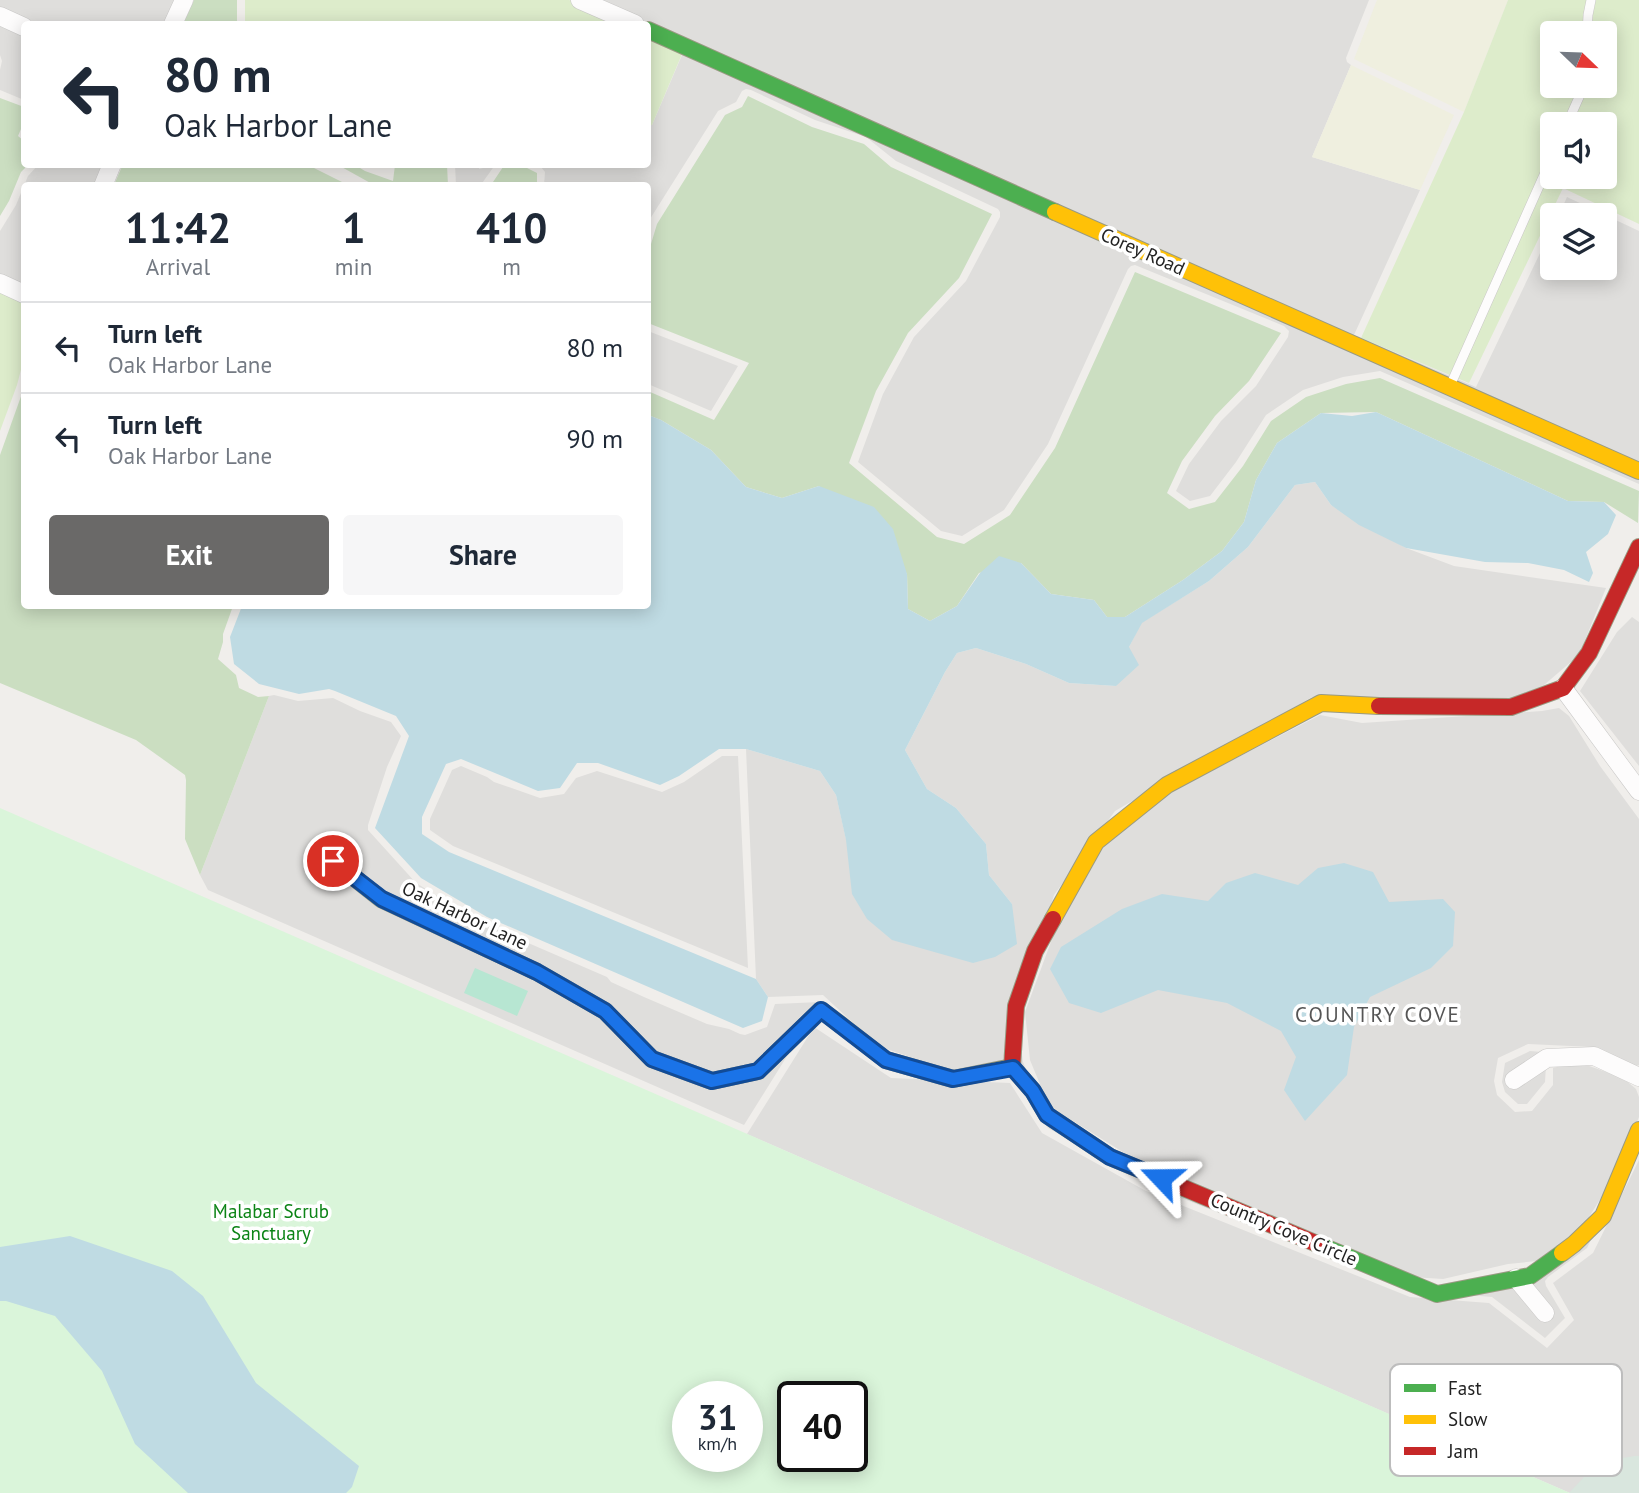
<!DOCTYPE html>
<style>
body{margin:0;font-family:"PT Sans",sans-serif;background:#f6f6f7;color:#1f2937;height:100vh;display:flex;flex-direction:column;font-size:26px;white-space:nowrap}
*{box-sizing:border-box;margin:0}
p{font-size:23px;color:#747a83}
.icon{flex:none;width:38px;height:38px;fill:none;stroke:currentColor;stroke-width:2;stroke-linecap:round;stroke-linejoin:round}
.map{position:relative;flex:1;overflow:hidden}
.panel{position:absolute;left:21px;top:182px;width:630px;height:427px;display:flex;flex-direction:column;background:#fff;border-radius:7px;box-shadow:0 4px 18px #0003}
.panel>*{flex:none}
.guide{position:absolute;left:21px;top:21px;width:630px;height:147px;border-radius:7px;box-shadow:0 4px 18px #0003;background:#fff;color:#1f2937;overflow:hidden}
.needle{width:46px;rotate:113deg}
.controls{position:absolute;left:1540px;top:21px;display:grid;gap:14px}
.controls a{display:grid;place-items:center;width:77px;height:77px;border-radius:7px;background:#fff;box-shadow:0 4px 18px #0003;font-size:35px}
.speed{position:absolute;left:672px;top:1381px;display:flex;gap:14px;font-size:35px;font-weight:700;text-align:center}
.speed>*{display:grid;place-content:center;width:91px;height:91px;border-radius:50%;background:#fff;box-shadow:0 4px 18px #0003;line-height:1}
.speed small{font-size:18px;font-weight:400}
.speed .limit{border:4px solid #111;border-radius:10px;background:#fff;color:#111}
.pin{position:absolute;display:grid;place-items:center;width:60px;height:60px;color:#fff;margin:-30px;border:4px solid #fff;border-radius:50%;box-shadow:0 2px 7px #0007}
.me{position:absolute;width:77px;margin:-38px;rotate:293deg;stroke-linejoin:round;filter:drop-shadow(0 0 5px #0008)}
.turn{display:flex;align-items:center;gap:24px;height:147px;padding:0 28px;font-size:32px}
.turn .icon{width:91px;height:91px;stroke-width:2.5}
.turn b{display:block;font-size:49px;line-height:60px}
.eta{display:flex;justify-content:space-evenly;align-items:center;height:119px;text-align:center}
.eta b{font-size:42px;font-weight:600;line-height:49px}
.primary-button{display:flex;gap:14px;margin-top:auto;padding:14px 28px}
.primary-button a{flex:1;height:80px;border-radius:7px;background:#6a6968;color:#fff;font-size:28px;font-weight:600;line-height:80px;text-align:center}
.primary-button a+a{background:#f6f6f7;color:#1f2937}
ul{padding:0;list-style:none}
li{display:flex;align-items:center;gap:21px;height:91px;padding:0 28px;border-top:2px solid #e0e1e3}
li div{flex:1}
li b{display:block;font-size:26px}
li em{font-style:normal}
.map>svg:first-child{display:block}
.residential{fill:#dfdedc}
.farmland{fill:#efefdf}
.grass{fill:#ddeccb;fill-rule:evenodd}
.forest{fill:#cbdec1}
.wetland{fill:#d9e6de}
.park{fill:#daf5da;fill-rule:evenodd}
.pitch{fill:#b7e6d2}
.water{fill:#bfdbe3}
.lines{fill:none;stroke-linecap:round;stroke-linejoin:round}
.lane-casing{stroke:#c9c8c7;stroke-width:10}
.street-casing{stroke:#c9c8c7;stroke-width:19}
.fast-casing{stroke:#999a82;stroke-width:18}
.slow-casing{stroke:#999a82;stroke-width:18}
.jam-casing{stroke:#999a82;stroke-width:18}
.lane{stroke:#fdfcfc;stroke-width:9}
.street{stroke:#fdfcfc;stroke-width:18}
.fast{stroke:#4caf50;stroke-width:16}
.slow{stroke:#ffc107;stroke-width:16}
.jam{stroke:#c62828;stroke-width:16}
.route-casing{stroke:#114b97;stroke-width:18}
.route{stroke:#1a73e8;stroke-width:12}
.labels{text-anchor:middle;stroke-width:7;stroke-linejoin:round;paint-order:stroke}
.street-label{font-size:19px;fill:#222;stroke:#fff}
.park-label{font-size:19px;fill:#0c8416;stroke:#fff}
.neighbourhood-label{font-size:21px;letter-spacing:2px;fill:#555;stroke:#fff}
.key{fill:#fff;stroke:#bdbdbd;stroke-width:2}
.key-label{font-size:19px;fill:#222}
</style>
<div class="map">
<svg width="1639" height="1493" viewBox="0 0 1639 1493">
<rect width="100%" height="100%" fill="#f0eeeb"/>
<path class="residential" d="M0,0h185l-10,24h-151v76l-24,-10v-20l2,-9 -2,-6z
M569,0h800l-23,58 1,4 4,3 -39,92 108,33 -66,145 122,52 76,-159v40h53v-53h-46l8,-18 72,34v253l-259,-113 -37,6 -40,13 -37,25 -30,47 -26,34 -20,5 -14,-10 13,-27 32,-43 35,-35 32,-49 1,-6 -5,-5 -149,-61 -4,1 -3,3 -80,175 -44,66 -42,26 -21,-5 -83,-69 25,-68 31,-57 52,-56 34,-64v-5l-2,-3 -102,-48 -30,-24 -51,-17 -64,-30 -5,-1 -4,2 -6,11 -18,9 -68,108 -2,9v-42l-104,-1 1,-13 -4,-5 -5,-2 112,-1v-39h4l33,-77 -61,-24z
M38,165h76l-9,20 -81,1v107l-24,-11v-51l16,-26 12,-29z
M455,165h25l-1,4 16,-4 -15,21 -24,-1z
M648,331l90,35 -27,45 -63,-27z
M1315,482l16,23 75,43 48,18 152,22 -27,67 -35,30 -39,16 -193,-4 -197,114 -61,84 -53,170 -50,6 -73,-25 -55,-51 -55,2 -12,-18 -10,-230 74,22 16,24 10,44 166,65 -23,-29 -3,-31 -30,-36 -29,-19 -22,-39 40,-78 12,-19 19,-5 50,16 43,19 47,3 13,-39 12,-24 68,-42 39,-34 47,-62z
M1632,617l7,5v144l-59,-75 37,-59z
M274,695l24,6 35,-3 27,13 31,11 10,14 -14,31 -19,58v5l48,53 68,41 123,53 4,5 33,15 63,27 22,5 11,5 5,1 22,-8 8,-23 45,-2 -2,20 -11,2 -63,101 -536,-235 -8,-15 69,-179z
M1559,708l10,8 31,50 39,53v246l-3,1 -43,-19 -65,-3 -30,14 -4,23 3,14 18,17 17,-1 21,-26v-17l25,-6 45,16 13,11 3,8v20l-23,57 -32,51 -47,36 -29,3 -65,15 -31,-2 -278,-118 -85,-53 -19,-46 -5,-48 30,-81 55,-95 49,-38 161,-83 42,8 180,-12z
M722,756h16l10,212 -295,-122 -23,-16v-11l22,-49 9,-4 26,11 7,5 46,16 24,-4 12,-16 21,-7 65,21 22,-10z
M814,1027l77,51 119,5 32,50 104,58 264,106 79,6 58,45 27,-28 -21,-37 40,-30 46,-93v333h-69l-823,-359z
M1018,1027l5,35 19,46 34,30 55,28 281,118 34,2 65,-15 30,-4 48,-36 28,-44 -30,61 -39,29 -3,4 1,5 19,32 -20,20 -53,-41 -81,-7 -262,-105 -101,-57 -33,-50 -5,-2 -29,-1 25,-4 11,-19z
M1530,1051l48,4 -32,10 -1,17 -18,22h-9l-13,-12 -3,-10 3,-19z"/>
<path class="farmland" d="M1377,0h131l-44,112 -110,-53z
M1351,65l103,50 -34,75 -108,-33z"/>
<path class="grass" d="M245,0h324l55,24h-379z
M1508,0h131v224l-76,-36 -94,195 -108,-45 103,-226zM1552,33h53v53h-53zM1552,124h53v53h-53z
M648,31l37,16 -33,78h-4z
M0,290l24,11v57l-7,27 -17,46z"/>
<path class="forest" d="M194,0h43v24h-54z
M748,96l64,31 52,17 27,23 101,47 -33,64 -51,55 -32,58 -27,72 88,74 27,7 46,-29 45,-67 80,-176 146,61 -32,48 -34,35 -33,45 -15,32 22,16 26,-7 28,-36 28,-45 35,-24 40,-13 34,-6 259,113 -1,32 -34,-21 -36,-1 -192,-89 -55,1 -44,30 -21,37 -12,42 -22,29 -39,29 -58,37h-18l-13,-17 -43,-6 -30,-31 -42,10 -22,33 -27,15 -22,-12 -1,-35 -88,-88 -37,12 -36,-11 -35,-37 -50,-30 -13,-5v-24l66,29 35,-57 -101,-40v-69l9,-30 68,-109 17,-8z
M0,98l24,9v15l-6,14 6,5v23l4,1 -7,7 -12,29 -9,15z
M123,164l185,1 40,20h-234z
M505,164l16,1 16,8v12h-46z
M338,165h17l10,6 28,10 2,-16h52l1,20h-74z
M24,388v218h209l-10,28v8l-5,17 18,16 3,13 19,9 11,-1 -69,179 -15,-36 1,-59 -1,-5 -49,-35 -136,-57v-228z"/>
<path class="wetland" d="M1635,1456h4v37h-70l29,-31z"/>
<path class="park" d="M0,808l1570,685h-1570zM688,1396h59v60h-59zM793,1396h59v60h-59z"/>
<path class="pitch" d="M475,968l53,23 -11,25 -53,-23z"/>
<path class="water" d="M1376,412l192,89 36,1 12,13 -8,19 -22,18 7,21 -4,9 -25,-12 -36,-7 -43,-1 -79,-14 -47,-23 -28,-20 -16,-23 -20,3 -47,62 -39,34 -67,42 -13,24 10,18 -23,21 -47,-3 -43,-19 -50,-16 -19,5 -12,19 -40,78 22,39 29,19 30,36 3,31 23,29 5,40 -22,13 -22,6 -81,-23 -25,-21 -15,-25 -6,-54 -10,-45 -16,-24 -74,-22h-27l-40,27 -19,9 -62,-22h-21l-17,25 -22,3 -77,-32 -15,5 -24,53v17l27,18 307,127 12,18 -6,24 -19,7 -256,-111 -66,-39 -46,-50 34,-92 -13,-20 -61,-25 -6,-2 -30,5 -40,-10 -25,-20 -4,-27 12,-31h406v-191l13,5 50,30 35,37 36,11 37,-12 55,21 19,22 14,45 1,35 22,12 27,-15 23,-33 19,-17 22,7 30,31 43,6 13,17h18l58,-37 39,-29 22,-29 12,-42 21,-37 44,-30 31,3z
M1344,863l29,9 16,30 54,-3 12,13 -2,34 -22,22 -61,29 -16,30 -7,48 -42,46 -21,-31 12,-33 -15,-26 -54,-28 -69,-13 -57,23 -32,-10 -19,-34 11,-22 61,-38 40,-15 46,7 18,-18 29,-10 43,12 20,-17z
M70,1236l102,35 31,25 53,87 103,83 -7,21 -6,6h-158l-53,-49 -33,-73 -47,-55 -49,-15h-6v-54z"/>
<g class="lines">
<g class="lane-casing">
<path id="lane" d="M1587,33l1,-18 3,-15
M1567,124l17,-38
M1450,386l102,-229"/>
</g>
<g class="street-casing">
<path id="street" d="M580,0l55,24
M0,16l24,11
M173,24l11,-24
M103,186l9,-22
M0,283l24,11
M1563,688l76,103
M1514,1080l33,-22 47,-2 45,21
M1516,1278l29,35"/>
</g>
<g class="fast-casing">
<path id="fast" d="M648,30l407,182
M333,861l48,38 156,73 68,39 47,48 60,22 46,-10 63,-61 20,15
M1315,1243l122,51 93,-18 32,-23"/>
</g>
<g class="slow-casing">
<path id="slow" d="M1055,212l584,259
M1053,919l43,-77 71,-57 154,-82 58,3
M841,1025l45,35 67,19 59,-12
M1562,1253l12,-9 29,-28 36,-86"/>
</g>
<g class="jam-casing">
<path id="jam" d="M1379,706l132,1 52,-19 26,-35 50,-106
M1053,919l-18,32 -19,55 -4,61 21,24 14,24 63,42 205,86"/>
</g>
<use href="#lane" class="lane"/>
<use href="#street" class="street"/>
<use href="#fast" class="fast"/>
<use href="#slow" class="slow"/>
<use href="#jam" class="jam"/>
</g>
<g class="lines">
<g class="route-casing">
<path id="route" d="M333,861l49,38 155,73 68,39 47,48 60,22 46,-10 63,-61 65,50 67,19 60,-11 20,23 14,24 63,42 51,21"/>
</g>
<use href="#route" class="route"/>
</g>
<g class="labels">
<g class="street-label">
<text transform="translate(1143 251) rotate(24)" y="7">Corey Road</text>
<text transform="translate(465 915) rotate(25)" y="7">Oak Harbor Lane</text>
<text transform="translate(1284 1229) rotate(23)" y="7">Country Cove Circle</text>
</g>
<g class="park-label">
<text x="271" y="1218">Malabar Scrub<tspan x="271" dy="22">Sanctuary</tspan></text>
</g>
<g class="neighbourhood-label">
<text x="1378" y="1022">COUNTRY COVE</text>
</g>
</g>
<rect x="1390" y="1364" width="232" height="112" rx="10" class="key"/>
<rect x="1404" y="1384" width="32" height="8" fill="#4caf50"/>
<rect x="1404" y="1415" width="32" height="9" fill="#ffc107"/>
<rect x="1404" y="1447" width="32" height="8" fill="#c62828"/>
<g class="key-label">
<text x="1448" y="1395">Fast</text>
<text x="1448" y="1426">Slow</text>
<text x="1448" y="1458">Jam</text>
</g>
</svg>
<div class="controls">
<a><svg class="needle" viewBox="-14 -14 28 28"><path d="M0-13l5 13h-10z" fill="#e53935"/><path d="M0 13l5-13h-10z" fill="#747a83"/></svg></a>
<a><svg class="icon" aria-label="sound" viewBox="0 0 24 24"><path d="M4 9h4l5-4v14l-5-4H4zM17 9q2 3 0 6"/></svg></a>
<a><svg class="icon" aria-label="layers" viewBox="0 0 24 24"><path d="M12 4l9 5-9 5-9-5zM3 14l9 5 9-5"/></svg></a>
</div>
<div class="speed"><div>31<small>km/h</small></div><div class="limit">40</div></div>
<div class="pin" style="left:333px;top:861px;background:#d93025"><svg class="icon" aria-label="arrive" viewBox="0 0 24 24"><path d="M6 21V4h12l-3 4 3 4H6"/></svg></div>
<svg class="me" style="left:1161px;top:1178px" viewBox="-20 -20 40 40"><path d="M0-17L14 15 0 8-14 15z" fill="#1a73e8" stroke="#fff" stroke-width="4"/></svg>
<div class="guide">
<div class="turn"><svg class="icon" aria-label="left" viewBox="0 0 24 24"><path d="M17 20v-9H6M10 6l-5 5 5 5"/></svg><div><b>80 m</b>Oak Harbor Lane</div></div>
</div>
<section class="panel">
<div class="eta">
<div><b>11:42</b><p>Arrival</p></div>
<div><b>1</b><p>min</p></div>
<div><b>410</b><p>m</p></div>
</div>
<ul>
<li><svg class="icon" aria-label="left" viewBox="0 0 24 24"><path d="M17 20v-9H6M10 6l-5 5 5 5"/></svg><div><b>Turn left</b><p>Oak Harbor Lane</p></div><em>80 m</em></li>
<li><svg class="icon" aria-label="left" viewBox="0 0 24 24"><path d="M17 20v-9H6M10 6l-5 5 5 5"/></svg><div><b>Turn left</b><p>Oak Harbor Lane</p></div><em>90 m</em></li>
</ul>
<div class="primary-button"><a>Exit</a><a>Share</a></div>
</section>
</div>
